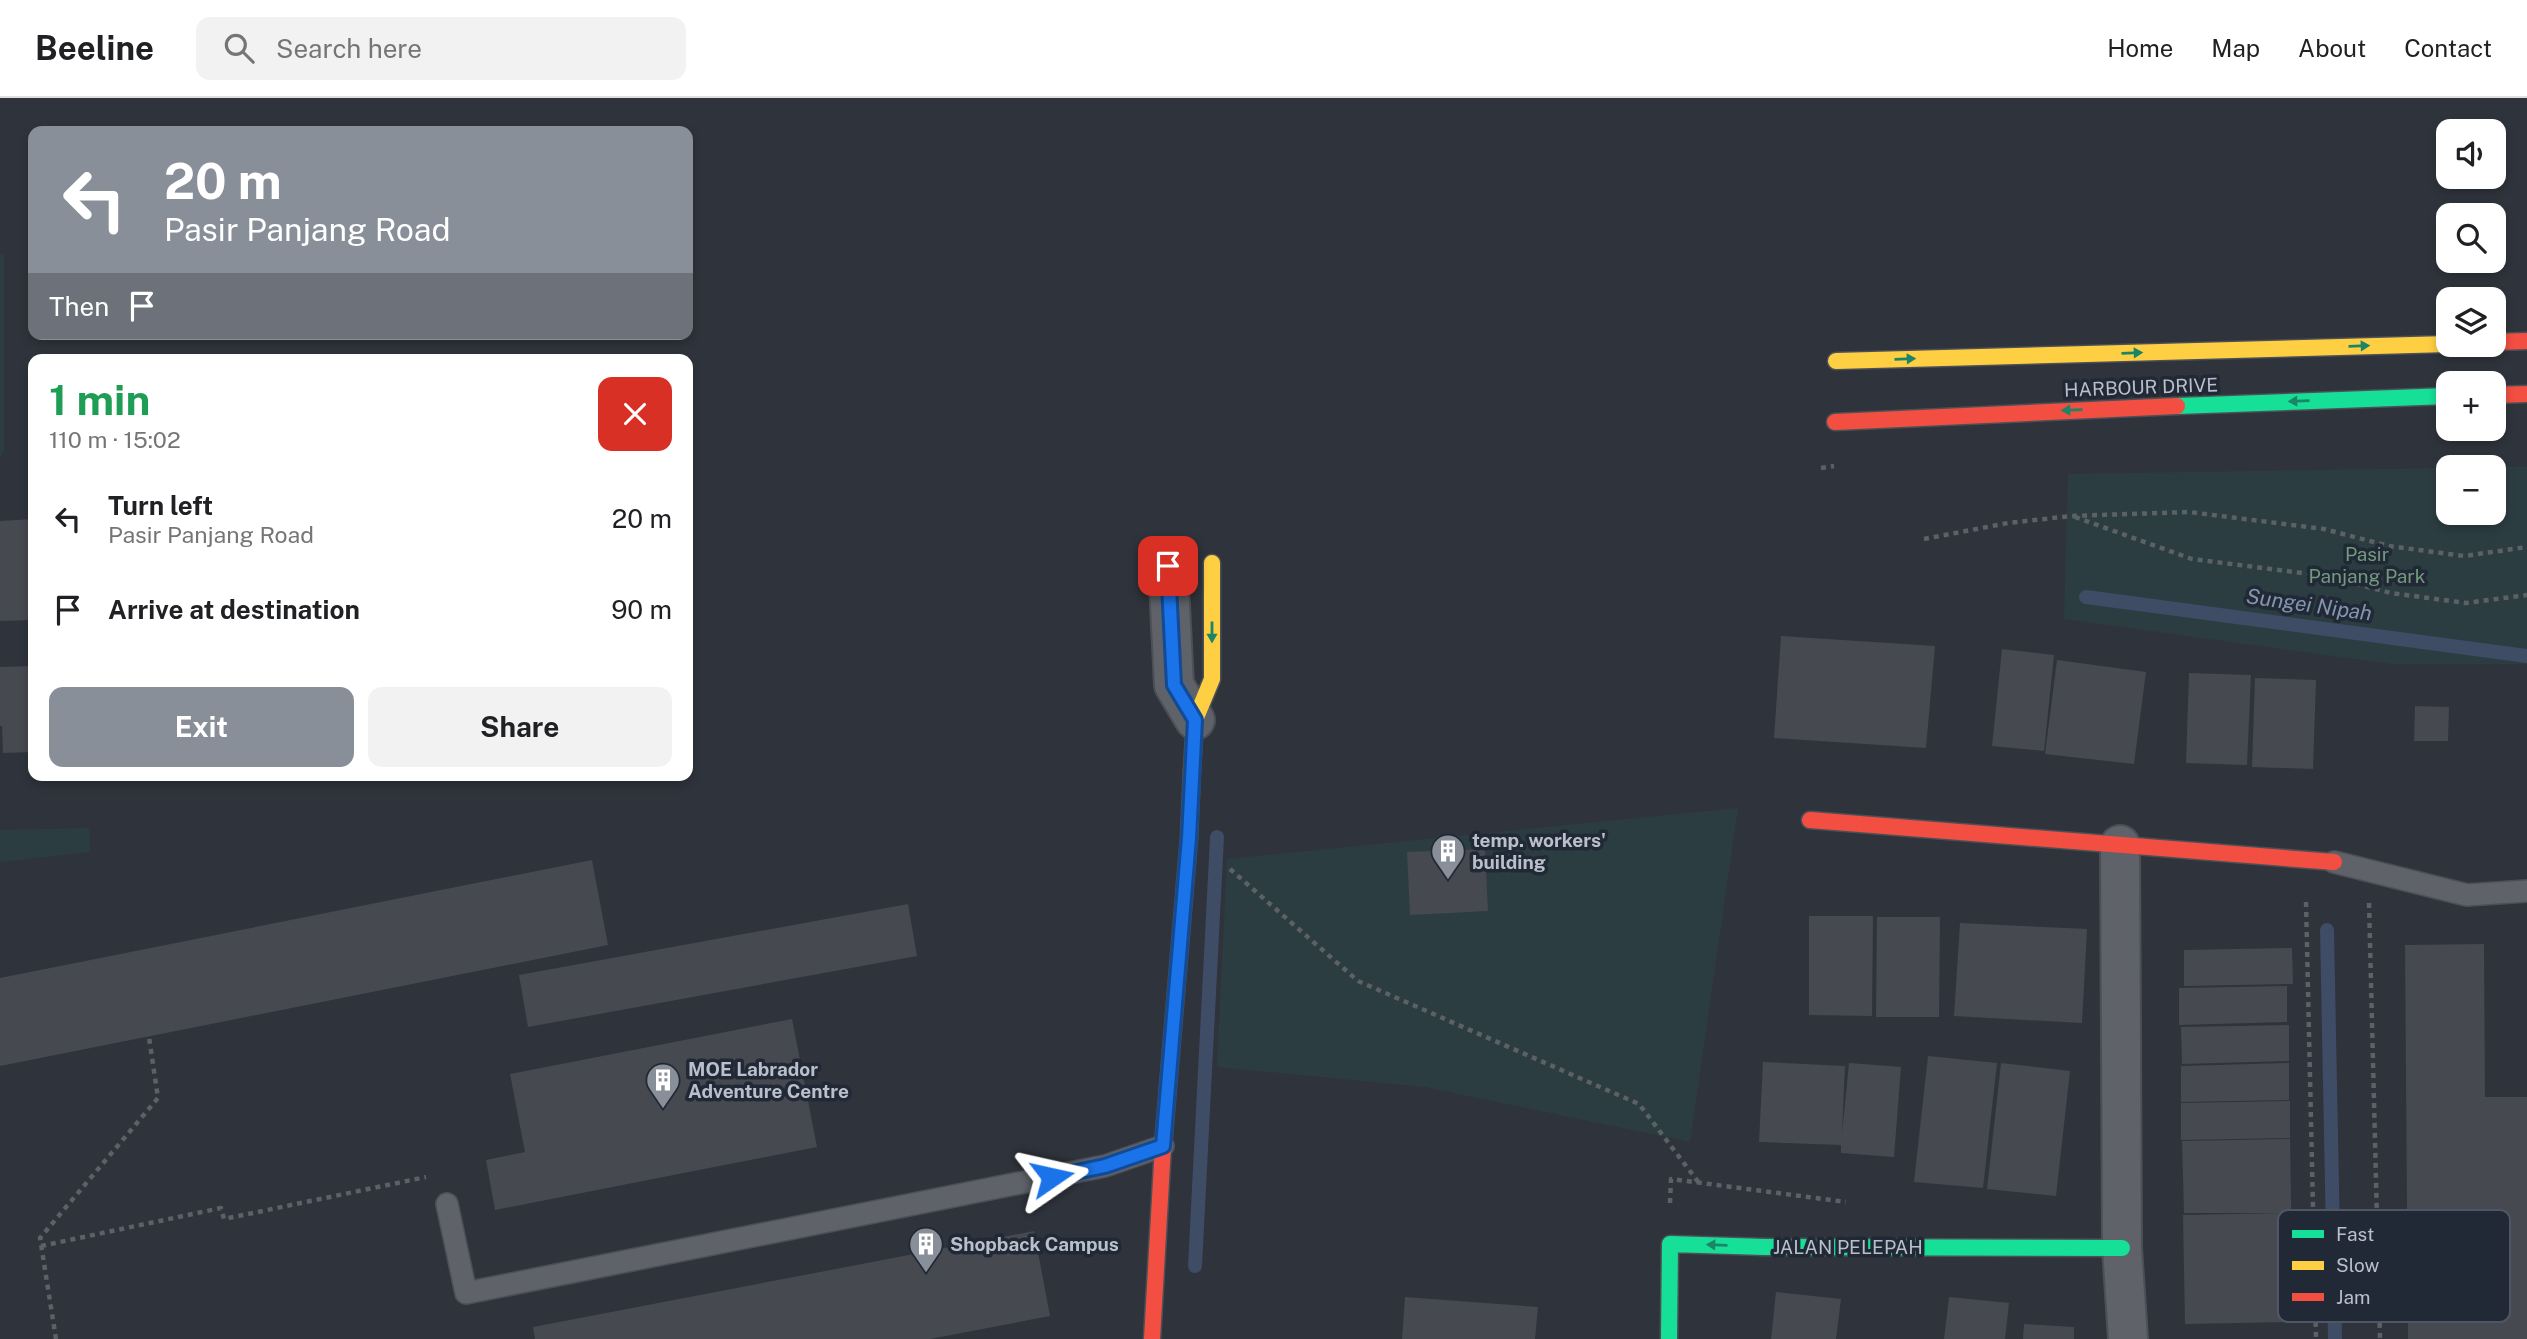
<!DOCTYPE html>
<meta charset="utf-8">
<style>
body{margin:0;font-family:"Public Sans",sans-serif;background:#f2f2f2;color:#202124;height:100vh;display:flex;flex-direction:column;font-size:26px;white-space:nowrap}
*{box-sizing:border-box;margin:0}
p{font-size:23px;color:#757577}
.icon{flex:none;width:38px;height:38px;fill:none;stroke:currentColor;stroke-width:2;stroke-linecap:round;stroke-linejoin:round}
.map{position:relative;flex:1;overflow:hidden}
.side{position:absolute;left:28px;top:256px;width:665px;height:427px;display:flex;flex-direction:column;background:#fff;border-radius:14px;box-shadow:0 4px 10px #0003}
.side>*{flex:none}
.top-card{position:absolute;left:28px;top:28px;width:665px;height:214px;border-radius:14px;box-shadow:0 4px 10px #0003;background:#898f99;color:#fff;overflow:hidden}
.controls{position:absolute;left:2436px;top:21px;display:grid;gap:14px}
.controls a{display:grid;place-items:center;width:70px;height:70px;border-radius:14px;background:#fff;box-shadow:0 4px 10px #0003;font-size:35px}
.pin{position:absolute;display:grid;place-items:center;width:60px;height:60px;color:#fff;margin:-30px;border-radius:14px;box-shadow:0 4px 10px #0006}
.me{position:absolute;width:77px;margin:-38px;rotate:79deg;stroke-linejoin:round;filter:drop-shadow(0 0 5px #0008)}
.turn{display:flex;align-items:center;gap:24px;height:147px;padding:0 21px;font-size:32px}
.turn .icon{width:91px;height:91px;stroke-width:2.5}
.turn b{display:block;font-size:49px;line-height:60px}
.then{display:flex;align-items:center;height:66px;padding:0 21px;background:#0003;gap:14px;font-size:26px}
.round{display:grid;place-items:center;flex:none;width:74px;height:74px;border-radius:14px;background:#f2f2f2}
.overview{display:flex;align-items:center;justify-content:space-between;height:119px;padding:0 21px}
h1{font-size:42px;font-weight:700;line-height:52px;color:#1e9e55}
.button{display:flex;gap:14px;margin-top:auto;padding:14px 21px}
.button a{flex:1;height:80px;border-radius:14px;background:#898f99;color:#fff;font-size:28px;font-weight:700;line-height:80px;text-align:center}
.button a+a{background:#f2f2f2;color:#202124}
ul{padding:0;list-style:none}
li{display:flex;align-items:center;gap:21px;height:91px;padding:0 21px}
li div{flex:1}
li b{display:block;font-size:26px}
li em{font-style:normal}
header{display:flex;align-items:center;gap:42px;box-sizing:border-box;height:98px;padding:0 35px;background:#fff;border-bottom:2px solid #e0e0e0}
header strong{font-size:33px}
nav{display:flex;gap:38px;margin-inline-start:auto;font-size:24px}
.search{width:490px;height:63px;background:#f2f2f2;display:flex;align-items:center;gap:18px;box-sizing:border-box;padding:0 24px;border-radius:14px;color:#757577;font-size:26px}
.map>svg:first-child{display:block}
.green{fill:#2c3d41}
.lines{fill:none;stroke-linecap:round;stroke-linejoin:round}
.stream{stroke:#3e4c65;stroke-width:14}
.building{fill:#464950}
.lane-casing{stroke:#4c5056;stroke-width:24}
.street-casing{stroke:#4c5056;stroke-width:42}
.fast-casing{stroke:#4c5056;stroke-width:19}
.slow-casing{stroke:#4c5056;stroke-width:19}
.jam-casing{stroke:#4c5056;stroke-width:19}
.path{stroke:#5c6166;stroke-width:4.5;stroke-dasharray:5 5;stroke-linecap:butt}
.lane{stroke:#5f6269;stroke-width:21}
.street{stroke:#5f6269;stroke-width:38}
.fast{stroke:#16e098;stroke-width:16}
.slow{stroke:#ffcf43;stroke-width:16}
.jam{stroke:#f24e42;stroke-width:16}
.oneway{fill:#1c8467}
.route-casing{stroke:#114b97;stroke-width:18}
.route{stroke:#1a73e8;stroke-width:12}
.labels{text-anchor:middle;stroke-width:7;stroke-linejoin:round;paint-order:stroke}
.street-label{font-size:19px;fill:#bac0cb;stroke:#222936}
.park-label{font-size:19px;fill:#739a7d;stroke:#222936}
.poi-label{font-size:19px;font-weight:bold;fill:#bac0cb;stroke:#222936;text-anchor:start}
.water-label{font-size:21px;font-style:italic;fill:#8495b0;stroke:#222936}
.key{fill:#222936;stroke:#505663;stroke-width:2}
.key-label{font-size:19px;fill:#bac0cb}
</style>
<header>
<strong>Beeline</strong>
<div class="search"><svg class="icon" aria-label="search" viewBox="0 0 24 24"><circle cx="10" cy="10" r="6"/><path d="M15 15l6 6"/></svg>Search here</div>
<nav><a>Home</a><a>Map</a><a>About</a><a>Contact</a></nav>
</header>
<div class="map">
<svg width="2527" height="1241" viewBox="0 0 2527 1241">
<rect width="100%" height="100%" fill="#2f333b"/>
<path class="green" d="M0,155l4,2v197l-4,5z
M2489,369h38v197h-135l-328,-45 4,-145 380,-6v45h46v-46z
M1738,710l-48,334 -265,-55 -208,-20 10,-208z
M89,730l1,24 -90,10v-32z"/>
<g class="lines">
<path class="stream" d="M2086,499l441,59
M2327,832l8,409
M1195,1168l22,-429"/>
</g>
<path class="building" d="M33,421v101l-33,1v-100z
M1781,538l154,10 -9,102 -152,-10z
M2002,551l52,6 -10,96 -52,-5z
M2057,562l89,12 -12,92 -89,-10z
M33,568v86l-30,1 -1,-27h-2v-59z
M2189,575l62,2 -4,90 -61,-2z
M2255,580l61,2 -3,89 -61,-2z
M2415,608l34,1 -1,34h-34z
M1485,751l3,62 -78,4 -3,-63z
M592,762l16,85 -608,121v-88z
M908,806l9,52 -389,71 -9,-52z
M1809,818h64l-1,100 -63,-1z
M1877,819h63l-1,100h-63z
M1960,825l127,6 -5,94 -128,-7z
M2484,846l1,153h42v242h-119l-3,-394z
M2292,850l1,36 -109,2v-36z
M2287,888v36l-108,3v-37z
M792,921l25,128 -322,63 -9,-50 39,-8 -15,-78z
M2289,927v36l-107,3 -1,-37z
M1928,958l69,7 -14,125 -69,-6z
M1763,964l82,4 -3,68 7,-71 52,4 -7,90 -53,-4v-8l-82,-3z
M2001,965l69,8 -14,125 -69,-7z
M2289,965v37l-108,2v-36z
M2290,1003v37l-109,2v-37z
M2290,1041l3,183 -108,2 -2,-109 104,-2h-103l-2,-72z
M1034,1133l16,85 -120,23h-395l-2,-12z
M1776,1194l65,7 -5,40h-65z
M1405,1199l133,10 -3,32h-133z
M1949,1199l60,6 -4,36h-61z
M2024,1226l50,3v12h-51z"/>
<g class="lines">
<g class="lane-casing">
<path id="lane" d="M2334,764l133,33 60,-4
M447,1106l19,89 639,-127 58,-20"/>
</g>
<g class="street-casing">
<path id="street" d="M1168,468l6,119 21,35
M2120,747l2,403 6,91"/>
</g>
<g class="fast-casing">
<path id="fast" d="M2177,308l271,-10
M1669,1241l1,-95 95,3 357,1"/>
</g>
<g class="slow-casing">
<path id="slow" d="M1836,263l612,-17
M1192,672l3,-50 17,-41v-116"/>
</g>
<g class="jam-casing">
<path id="jam" d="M2494,244l33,-1
M2494,297l33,-1
M1835,324l342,-16
M1810,722l524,42
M1152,1241l11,-193 26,-308 3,-68"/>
</g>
<path class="path" d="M2461,340l20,-1
M1821,370l13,-2
M2075,419l117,42 134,17 65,17 75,10 61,-8
M1924,441l84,-16 63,-7 118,-4 135,17 65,17 75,10 63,-9
M1230,771l128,112 281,123 60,79
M2306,804l10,437
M2369,805l11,436
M1670,1105l1,-24 175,23
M41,1148l180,-38 3,11 202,-42
M56,1241l-16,-101 118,-140 -9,-61"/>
<use href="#lane" class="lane"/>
<use href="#street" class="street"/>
<use href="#fast" class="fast"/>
<use href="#slow" class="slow"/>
<use href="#jam" class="jam"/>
</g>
<defs><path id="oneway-solid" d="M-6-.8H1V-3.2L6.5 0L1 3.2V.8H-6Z" transform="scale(1.75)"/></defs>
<g class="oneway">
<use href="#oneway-solid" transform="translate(2359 248) rotate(-2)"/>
<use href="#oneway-solid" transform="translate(2132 255) rotate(-2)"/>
<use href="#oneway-solid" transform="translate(1905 261) rotate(-2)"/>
<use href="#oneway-solid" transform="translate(2299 303) rotate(178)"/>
<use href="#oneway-solid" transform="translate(2072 312) rotate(178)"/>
<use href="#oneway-solid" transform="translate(1212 534) rotate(90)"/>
<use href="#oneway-solid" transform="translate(1717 1147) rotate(-178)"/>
</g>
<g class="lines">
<g class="route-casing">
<path id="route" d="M1052,1079l53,-11 58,-20 26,-308 6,-118 -21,-35 -6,-119"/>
</g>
<use href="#route" class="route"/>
</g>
<defs>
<g id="building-pin" transform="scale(1.75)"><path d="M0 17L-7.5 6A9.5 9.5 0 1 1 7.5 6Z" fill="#898f99" stroke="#222936"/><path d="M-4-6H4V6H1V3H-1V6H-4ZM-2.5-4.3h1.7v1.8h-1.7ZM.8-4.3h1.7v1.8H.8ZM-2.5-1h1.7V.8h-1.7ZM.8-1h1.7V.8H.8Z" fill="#fff"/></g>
</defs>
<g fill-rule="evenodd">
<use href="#building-pin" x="1448" y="753"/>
<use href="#building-pin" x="663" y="982"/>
<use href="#building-pin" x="926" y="1146"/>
</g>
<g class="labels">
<g class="street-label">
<text transform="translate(2141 289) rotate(-2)" y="7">HARBOUR DRIVE</text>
<text x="1848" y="1156">JALAN PELEPAH</text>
</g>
<g class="park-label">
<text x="2367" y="463">Pasir<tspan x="2367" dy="22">Panjang Park</tspan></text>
</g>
<g class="poi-label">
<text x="1472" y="749">temp. workers'<tspan x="1472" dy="22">building</tspan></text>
<text x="688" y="978">MOE Labrador<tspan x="688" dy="22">Adventure Centre</tspan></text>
<text x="950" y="1153">Shopback Campus</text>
</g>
<g class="water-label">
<text transform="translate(2309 507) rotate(8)" y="7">Sungei Nipah</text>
</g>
</g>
<rect x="2278" y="1112" width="232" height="112" rx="10" class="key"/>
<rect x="2292" y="1132" width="32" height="8" fill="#16e098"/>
<rect x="2292" y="1163" width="32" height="9" fill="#ffcf43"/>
<rect x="2292" y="1195" width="32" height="8" fill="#f24e42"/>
<g class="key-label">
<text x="2336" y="1143">Fast</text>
<text x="2336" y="1174">Slow</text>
<text x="2336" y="1206">Jam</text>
</g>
</svg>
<div class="controls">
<a><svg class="icon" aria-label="sound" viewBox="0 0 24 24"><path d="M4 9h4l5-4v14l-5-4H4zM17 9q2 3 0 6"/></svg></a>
<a><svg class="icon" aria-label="search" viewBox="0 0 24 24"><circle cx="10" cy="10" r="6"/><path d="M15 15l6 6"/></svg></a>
<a><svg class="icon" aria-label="layers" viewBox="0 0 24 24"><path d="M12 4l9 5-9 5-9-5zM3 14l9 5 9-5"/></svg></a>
<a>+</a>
<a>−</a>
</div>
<div class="pin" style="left:1168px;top:468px;background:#d93025"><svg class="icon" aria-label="arrive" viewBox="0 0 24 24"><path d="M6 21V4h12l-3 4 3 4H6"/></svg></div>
<svg class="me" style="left:1052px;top:1079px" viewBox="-20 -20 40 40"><path d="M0-17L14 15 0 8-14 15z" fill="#1a73e8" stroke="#fff" stroke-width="4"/></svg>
<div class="top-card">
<div class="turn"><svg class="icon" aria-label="left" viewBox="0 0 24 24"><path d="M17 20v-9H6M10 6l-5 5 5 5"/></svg><div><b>20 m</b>Pasir Panjang Road</div></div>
<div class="then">Then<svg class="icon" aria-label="arrive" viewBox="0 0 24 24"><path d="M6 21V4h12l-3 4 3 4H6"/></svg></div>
</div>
<section class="side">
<div class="overview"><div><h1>1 min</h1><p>110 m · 15:02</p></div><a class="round" style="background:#d93025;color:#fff"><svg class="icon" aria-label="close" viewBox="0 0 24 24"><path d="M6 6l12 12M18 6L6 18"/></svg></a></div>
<ul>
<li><svg class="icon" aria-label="left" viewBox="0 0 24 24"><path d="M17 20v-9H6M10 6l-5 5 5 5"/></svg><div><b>Turn left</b><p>Pasir Panjang Road</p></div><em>20 m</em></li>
<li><svg class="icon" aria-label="arrive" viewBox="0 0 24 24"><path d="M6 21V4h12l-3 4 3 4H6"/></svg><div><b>Arrive at destination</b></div><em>90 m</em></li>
</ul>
<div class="button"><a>Exit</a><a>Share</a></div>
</section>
</div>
